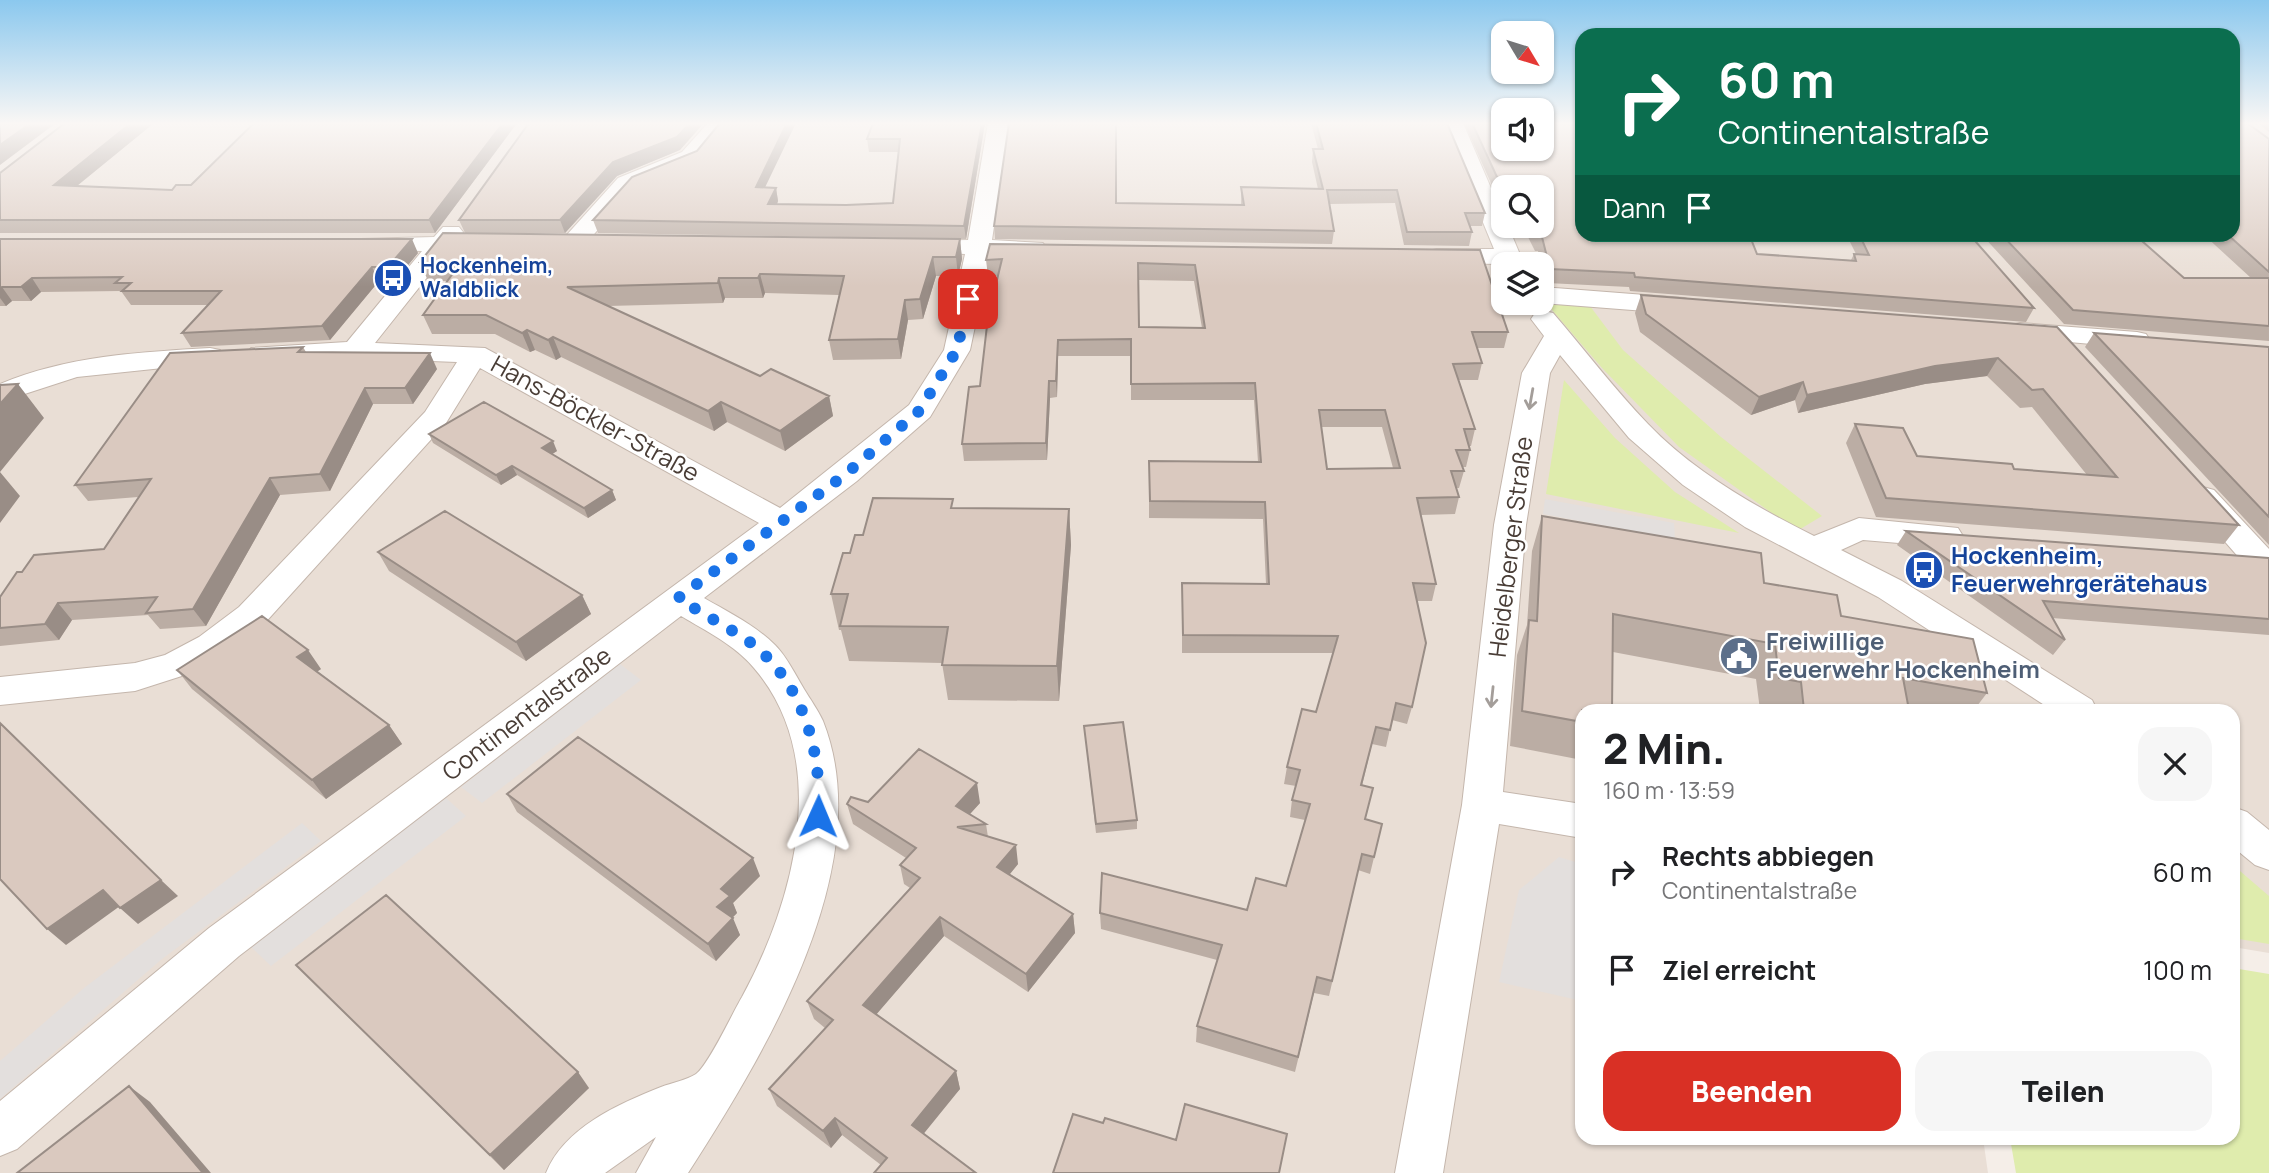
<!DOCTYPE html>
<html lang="de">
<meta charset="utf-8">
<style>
body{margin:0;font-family:Manrope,sans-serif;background:#f6f6f6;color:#202124;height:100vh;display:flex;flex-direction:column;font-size:26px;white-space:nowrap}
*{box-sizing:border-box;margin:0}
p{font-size:23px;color:#757577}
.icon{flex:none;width:38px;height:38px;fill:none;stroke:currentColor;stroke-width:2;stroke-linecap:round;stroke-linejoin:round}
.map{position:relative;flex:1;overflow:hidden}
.drawer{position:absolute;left:1575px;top:704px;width:665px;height:441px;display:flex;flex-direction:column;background:#fff;border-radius:21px;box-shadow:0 2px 5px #0004}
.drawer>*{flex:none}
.banner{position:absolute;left:1575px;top:28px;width:665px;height:214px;border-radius:21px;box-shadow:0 2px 5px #0004;background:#0b6e4f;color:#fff;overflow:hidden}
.needle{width:46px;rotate:128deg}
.controls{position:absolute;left:1491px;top:21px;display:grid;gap:14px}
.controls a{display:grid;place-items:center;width:63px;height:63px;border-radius:14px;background:#fff;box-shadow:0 2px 5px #0004;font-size:35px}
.pin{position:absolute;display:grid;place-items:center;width:60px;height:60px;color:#fff;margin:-30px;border-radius:14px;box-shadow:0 4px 10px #0006}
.me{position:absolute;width:77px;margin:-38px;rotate:1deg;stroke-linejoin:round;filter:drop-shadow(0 0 5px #0008)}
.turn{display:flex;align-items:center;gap:24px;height:147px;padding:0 28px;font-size:32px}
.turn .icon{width:91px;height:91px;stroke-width:2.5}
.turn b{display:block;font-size:49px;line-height:60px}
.then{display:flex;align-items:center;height:66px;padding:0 28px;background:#0003;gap:14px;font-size:26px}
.round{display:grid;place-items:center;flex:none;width:74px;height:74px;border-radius:21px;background:#f6f6f6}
.overview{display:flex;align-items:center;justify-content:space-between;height:119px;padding:0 28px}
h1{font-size:42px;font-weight:800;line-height:52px}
.cta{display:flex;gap:14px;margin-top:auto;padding:14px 28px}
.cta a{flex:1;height:80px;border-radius:21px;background:#d93025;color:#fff;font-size:28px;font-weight:800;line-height:80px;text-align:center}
.cta a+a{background:#f6f6f6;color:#202124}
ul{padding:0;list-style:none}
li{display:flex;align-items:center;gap:21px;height:98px;padding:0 28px}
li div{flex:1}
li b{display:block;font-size:26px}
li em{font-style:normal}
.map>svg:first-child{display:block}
.residential{fill:#e9ded5;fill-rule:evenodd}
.green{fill:#dfecad}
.parking{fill:#e3dfdd}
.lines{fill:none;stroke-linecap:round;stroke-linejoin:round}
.street-casing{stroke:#c4b6ac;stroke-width:2}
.street{fill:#fff;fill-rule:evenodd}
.wall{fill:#bbada4;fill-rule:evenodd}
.shaded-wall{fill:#998d86}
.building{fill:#dac9bf;stroke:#998d86;stroke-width:2;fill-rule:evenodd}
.oneway{stroke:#a49e9a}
.route{stroke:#1a73e8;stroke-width:12;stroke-dasharray:0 21.6}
.labels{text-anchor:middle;stroke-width:5;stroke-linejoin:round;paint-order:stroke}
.far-transit-label{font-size:21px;font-weight:bold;fill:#164399;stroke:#fff;text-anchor:start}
.street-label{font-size:24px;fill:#493d36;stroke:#fff}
.transit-label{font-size:24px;font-weight:bold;fill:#164399;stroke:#fff;text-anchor:start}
.service-label{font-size:24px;font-weight:bold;fill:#4e5e75;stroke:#fff;text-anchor:start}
</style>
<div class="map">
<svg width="2269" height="1173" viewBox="0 0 2269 1173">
<rect width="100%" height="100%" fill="#f5eee8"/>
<path class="residential" d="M0,123h1503v26h39l40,85h651v-111h36v830l-36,-6v-237h-651v428h401l5,35h-1988zM1503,187h39v39h-39zM1503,264h39v39h-39z"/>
<path class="green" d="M1546,303l44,3 33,44 98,87 101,79 -25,15 -118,-84 -77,-79z
M1564,380l51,58 60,54 64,41 -193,-39z
M2233,865l36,31v48l-36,-6z
M2233,968l36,6v199h-253l-6,-35h223z"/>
<path class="parking" d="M1545,499l129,24 1,16 -132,-25z
M620,664l21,16 -159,123 -21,-16z
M446,798l20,18 -195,150 -21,-20z
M302,823l19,18 -159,118 -162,140v-38l84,-73z
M1559,857l23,7v137l-83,-19 20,-92z"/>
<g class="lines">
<g class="street-casing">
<path id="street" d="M708,123h22l-32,39 -64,26 -52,60h-18l-3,-5 3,-5 54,-60 64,-26z
M988,123h21l-17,117 51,3 3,5 -3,5 -53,2 -20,95 -40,67 -73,64 -153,117c24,14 51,27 71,47 12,12 20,29 29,44 6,10 14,21 19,32 57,144 -59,334 -135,452h-52l20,-36 -51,36h-59c18,-45 72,-69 115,-86 10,-4 26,-7 35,-13 12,-8 37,-62 46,-77 52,-95 91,-237 12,-329 -19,-23 -48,-37 -73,-52l-442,340 -222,193 -17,7v-55l209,-173 550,-405 -279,-155 -34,55 -183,202 -40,30 -35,19 -53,17 -135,14v-28l135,-14 30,-8 34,-18 40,-30 186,-195 32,-50 -102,-4 -94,4 -10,-2 -4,-6 4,-6 96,-6 75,-91 -61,-2 -3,-5 3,-5 73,-2 9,-10h16l4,5 -3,5 26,2 3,5 -3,5 -38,2 -73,92 110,5 295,160 129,-103 35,-55 21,-96 -58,-3 -3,-5 3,-5 61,-1z
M1442,123h21l40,93v10h5l16,38h-21v5l-3,-5 -63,-1 -9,-2 -3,-5 3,-5 9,-2h57z
M1542,287l142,11 9,3 4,5 -4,5 -9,3 -142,-11z
M1544,311l9,2c32,37 62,77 95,111 46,48 108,83 166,112l45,-18 99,10 5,8 -5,8 -11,3 -84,-7 -22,10 61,31 190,119 5,10h-45l-174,-113 -133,-70 -62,-42 -54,-47 -69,-83 -10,18 -24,152 -23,267 79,12v34l-83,-14 -56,349h-48l67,-368 32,-280 28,-152 22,-37 -13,-17 4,-6z
M2020,323l117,9 9,2 4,6 -4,6 -9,2 -126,-11 -4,-6 4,-6z
M210,348l10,2 4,6 -4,6 -143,15 -77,25v-18c67,-28 139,-32 210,-36z
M2203,487l11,3 55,59v20l-9,2 -12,-3 -56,-64 -4,-7 4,-7z
M2233,807l14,5 22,18v40l-14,-5 -22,-18z"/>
</g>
<use href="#street" class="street"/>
</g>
<path class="wall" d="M65,123h89l-77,63 95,4 19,-5 326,-62 -82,110h-435v-60z
M985,123l-19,116 -368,-6 -5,-13 104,-69 68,36 11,1 2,13 -1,4h69l47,-2 6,-51h-30l-2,-13z
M1311,123h136l38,90 -3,13h-12l2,6 -3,14 -65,-1 -9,-42 -66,1 5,27 -2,13 -337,-5 -1,-13 122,-23 125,2v-18l77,2 -6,-27 1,-13h5z
M1464,123h39l79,111 175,20 94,6 3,-6h2l-10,-20h123l65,74 -8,14 -396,-31 -1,-4 -82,-4 -9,-32h-3l-12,-24 -5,-1h24l-39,-39v23z
M2258,123h11v9z
M2268,139h1v202l-205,-17 -83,-90h153l50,44h67l-48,-44h30z
M680,150l-63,26 -52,57h-100l-6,-13z
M0,239l418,14 -23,28h-16l-49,59 -139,7 -9,-14 26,-28h-77l-10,-14 -80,1 -10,9h-19l-6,5h-6z
M960,239l2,20 -4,17h-22l-13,43 -15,1 -7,39 -68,1 -4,-20 10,-45 -74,-2 -2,5h-38l-2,5 -115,3 152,70 69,20 4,20 -48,35 -58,-29 -13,9 -153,-74 -5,3 -21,-10 -5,2 -35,-18h-63l-9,-19 24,-34h-19l-8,-19z
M1480,250l28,82 -4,16h-27l5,15 -4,17h-19l16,49 -4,17h-2l1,4 -4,17h-4l2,4 -5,17h-3l3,9 -4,17 -34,1 15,69 -4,17h-15l-5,106 -5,17 -15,-4 -6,27 -14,-3 -10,42 4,33 16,5 -12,50 -12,-4 -29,126 -15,-3 -19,79 -99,-30 1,-16 20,-66 -116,-31 -1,-16 147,-3 39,-24 19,-66 -15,-3 2,-17 4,-14 -12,-2 3,-17 29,-55 17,-59h-151v-70l84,1 -3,-65 -114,-1v-57l109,1 -4,-62h-123v-44h-73l-1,41 -7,1 -3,62 -83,1 -2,-17 18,-58 18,-110h-10l-2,-16zM1139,280l55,1 8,47 -63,-1zM1321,427h61l11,41 -66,1z
M1641,295l416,32 182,198 -15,19 -348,-27 -30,-74 9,-19 62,32 97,13 73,6 -55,-68 -12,1 -33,-32 -62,8 -127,29 -3,-13 -44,15 -111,-83 -5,-19z
M2094,333l175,14v198l-184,-198z
M303,347l3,5 131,17 -24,35h-40l-43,87 -50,4 -74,131 -46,3 -12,-14 -76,5 -13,20 -59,6v-49l22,-25 82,-23 34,-52 -50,4 -13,-16z
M429,434l128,17 -5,3 60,36 4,10 -28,18 -71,-43 -16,10 -68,-42z
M954,508l115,1 2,36 -12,156 -111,-1 -6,-37 -93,-2 -8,-31h-2l-8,-36 19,-41 13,-18z
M1542,516l222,67 77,33 146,77 -13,17h-214l-4,-31 -143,-27 -31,58v50l-72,-14 7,-91 10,-30 5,-74z
M1906,531l363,27v77l-217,-17 13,22 -12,15 -156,-110z
M378,552l204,43 9,19 -65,47 -137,-90z
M321,669l-4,2 72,54 13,19 -76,55 -134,-110 -15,-19z
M1084,726l53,94v9l-41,4z
M507,794l253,82 -27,27 4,10 -5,5 8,17 -24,26 -199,-149z
M868,802l112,1 -10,11 16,10 2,13 30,27 -8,10 63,40 2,19 -47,59 -84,-56 -68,78 80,57 4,18 -79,76 -39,-30 -11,13 -54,-42 -8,-17 56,-61 -11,-9 -7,-18 103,-113 -6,-4 -4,-19 6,-7 -53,-34 -6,-20z
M2233,925l6,5 -6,5z
M296,965l293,123 -85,82z"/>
<path class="shaded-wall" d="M31,123h25l-56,42v-20z
M131,123h23l-92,75 -8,-13z
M503,123h14l-82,110 -6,-13z
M690,123h14l-24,27 -63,26 -52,57 -5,-13 53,-58z
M787,123h9l-37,77 -3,-13z
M982,123h3l-19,116 -2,-13z
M776,188l2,13 -7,17 -3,-14z
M412,239l6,14 -23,28 -7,-14z
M960,239l2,20 -4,17 -2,-19z
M933,257l3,19 -13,43 -3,-20z
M372,267l7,14 -49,59 -8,-14z
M760,274l5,19 -2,5 -5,-20z
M32,278l9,14 -10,9 -10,-14z
M719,278l6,20 -2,5 -5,-20z
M2,287l10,14 -6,5 -6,-8v-10z
M905,300l3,20 -7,39 -3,-20z
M527,330l8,20 -5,2 -8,-19z
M553,337l8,20 -5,3 -8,-20z
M1058,340v16l-1,41 -1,-16z
M430,353l7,16 -24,35 -8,-16z
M1998,358l-11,18 -62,8 -127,29 9,-18 128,-29z
M1049,381l1,17 -3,62 -1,-17z
M1803,382l-8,18 -44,15 8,-18z
M18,384l26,34 -44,54v-68z
M365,388l8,16 -43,87 -10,-17z
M829,396l4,20 -48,35 -5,-20z
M721,402l6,20 -13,9 -6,-20z
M553,441l4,10 -11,7 -4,-10z
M512,466l5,9 -16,10 -5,-10z
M0,472l20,24 -20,27z
M270,478l10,17 -74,131 -13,-17z
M612,490l4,10 -28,18 -4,-10z
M1069,509l2,36 -12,156 -2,-35z
M582,595l9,19 -65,47 -10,-19z
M58,603l14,17 -13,20 -14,-16z
M308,650l13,19 -10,7 -14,-19z
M389,725l13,19 -76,55 -14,-19z
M977,783l3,20 -21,23 -3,-20z
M1016,845l2,19 -18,22 -3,-19z
M753,858l7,18 -27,27 4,10 -12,12 -8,-18 4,-18z
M161,880l17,16 -40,28 -18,-16z
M103,890l17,16 -54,39 -19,-16z
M1073,914l2,19 -47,59 -2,-18z
M940,917l4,19 -75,87 -6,-18z
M733,918l7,17 -24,26 -8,-17z
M956,1071l4,18 -43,53 -5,-17z
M578,1072l11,16 -85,82 -14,-15z
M129,1086l21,16 61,71h-8z
M835,1118l7,17 -11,13 -8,-17z"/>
<path class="building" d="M0,123h31l-31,22z
M65,123h66l-77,62 118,5 4,-5h15l63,-62h249l-74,97h-429v-47z
M529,123h161l-13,14 -64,25 -53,58h-101z
M720,123h67l-31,64 20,1 -8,16 78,1 47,-2 7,-64h-33l6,-16h109l-18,103 -371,-6 39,-43 65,-26z
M1009,123h107v80l128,2 -3,-18 82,2 -10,-40h10l-7,-26h131l38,90h-20l7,19h-65l-10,-42h-70l7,41 -340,-5z
M1472,123h31v26h39v-26h40v111h167l8,20 99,7 -2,-7 15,1 -10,-21h110l65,74 -399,-31 -1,-4 -84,-4 -8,-32h-4l-5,-11h9v-39h-39v3z
M2233,123h14l22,16v133l-42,-38h6z
M443,233l517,6 -4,18h-23l-13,42 -15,1 -7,39 -69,1 15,-64 -84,-2 -2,4h-39l-1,5 -151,4 193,89 11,-7 58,27 -49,35 -59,-29 -13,9 -155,-74 -5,3 -21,-10 -5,3 -36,-18h-63l38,-53h-41z
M2001,234h133l50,44h85v48l-196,-16z
M0,239h412l-24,28h-16l-50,59 -140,7 39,-42h-99l9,-8h-16l7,-6 -90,1 -11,9h-19l-2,1z
M990,244l490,6 28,82h-36l10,31 -29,1 22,65h-11l6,21h-14l8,21h-13l8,26 -42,1 19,86 -23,-1 13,60 -14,64 -16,-4 -6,27 -14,-3 -15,58 12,3 -8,31 17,5 -8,33 -12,-3 -30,127 -15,-4 -19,80 -101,-31 25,-81 -122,-32 2,-40 145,37 9,-32 30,8 24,-82 -18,-4 8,-30 -13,-3 15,-58 14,3 22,-76 -155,-1 -1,-52 87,1 -4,-82 -115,-1 -1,-40 112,1 -6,-79 -124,1v-45l-73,1 -2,41h-7l-3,62 -84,1 7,-57 11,-1 8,-69 14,-58 -16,1zM1138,263l57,2 10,63 -66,-1zM1319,410h66l15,58 -73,1z
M1641,295l416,32 182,198 -353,-27 -31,-74 48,4 14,28 95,8 2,5 103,8 -74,-88 -11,1 -34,-32 -63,8 -128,29 -4,-13 -44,15 -113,-83z
M2094,333l175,14v170z
M303,347l-5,5 132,1 -25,35h-40l-45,86 -50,4 -77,131 -47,4 11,-16 -99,6 -13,21 -45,4v-31l17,-25h5l12,-17 70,-6 47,-70 -76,6 95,-132z
M18,384l-18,20v-19z
M484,402l69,39 -11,7 70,42 -28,18 -72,-42 -16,9 -67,-41z
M873,498l80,1 -2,9 118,1 -12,157 -115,-1 6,-38 -108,-1 8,-32h-17l12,-41h7l5,-18h8z
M445,511l137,84 -66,47 -138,-90z
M1542,516l219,37 3,30 73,12 4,21 132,23 14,54 -84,-15 6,32h-105l-3,-28 -22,-4 -4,-34 -162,-30 -1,96h-30v12l-60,-11 7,-91 8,1z
M1906,531l363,27v61l-226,-18 22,39z
M262,616l46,34 -11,7 92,68 -77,55 -135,-110z
M1123,722l14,98 -41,4 -12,-98z
M0,723l161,157 -41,28 -17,-18 -56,39 -47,-50z
M578,737l175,121 -32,31 9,7 -13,11 16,11 -25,26 -201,-150z
M919,749l58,34 -21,23 30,18 -29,3 59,18 -19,22 76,47 -47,60 -86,-57 -77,88 93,66 -44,54 64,48h-102l13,-15 -52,-40 -12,13 -54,-42 64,-69 -26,-19 113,-123 -20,-13 16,-17 -69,-44 4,-7 17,5z
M386,895l192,177 -88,83 -194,-190z
M129,1086l74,87h-186z
M1185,1104l102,30 -8,39h-226l20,-59 30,9 2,-5 71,22z"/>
<defs><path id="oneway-shaft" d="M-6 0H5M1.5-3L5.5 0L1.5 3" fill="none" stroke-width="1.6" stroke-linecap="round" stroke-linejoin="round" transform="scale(1.75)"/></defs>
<g class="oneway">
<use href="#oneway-shaft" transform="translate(1531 399) rotate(100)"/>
<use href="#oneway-shaft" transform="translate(1492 697) rotate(96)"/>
</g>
<linearGradient id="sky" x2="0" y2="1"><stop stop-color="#8bc8ee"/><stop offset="0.43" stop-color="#faf7f5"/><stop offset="1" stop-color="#faf7f5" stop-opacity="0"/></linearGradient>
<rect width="2269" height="287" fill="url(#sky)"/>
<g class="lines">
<path class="route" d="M818,816c5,-69 -18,-144 -80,-182 -20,-12 -40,-23 -60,-36l168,-124 73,-63 38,-61 11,-51"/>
</g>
<defs>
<g id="bus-disc" transform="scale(2.0125)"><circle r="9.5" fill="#1a4fb4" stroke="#fff"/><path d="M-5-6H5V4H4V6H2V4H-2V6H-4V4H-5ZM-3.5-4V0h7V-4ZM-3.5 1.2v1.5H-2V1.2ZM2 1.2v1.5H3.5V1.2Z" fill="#fff"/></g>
<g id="civic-disc" transform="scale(2.0125)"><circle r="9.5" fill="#5c6f8a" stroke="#fff"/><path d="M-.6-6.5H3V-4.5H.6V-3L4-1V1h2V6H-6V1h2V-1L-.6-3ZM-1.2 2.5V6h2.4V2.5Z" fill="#fff"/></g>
</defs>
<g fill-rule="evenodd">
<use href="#bus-disc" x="393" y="278"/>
<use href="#bus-disc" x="1924" y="570"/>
<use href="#civic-disc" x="1739" y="656"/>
</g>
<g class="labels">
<g class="far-transit-label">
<text x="420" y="273">Hockenheim,<tspan x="420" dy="24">Waldblick</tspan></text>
</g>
<g class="street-label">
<text transform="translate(595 419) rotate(29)" y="8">Hans-Böckler-Straße</text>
<text transform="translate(1511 547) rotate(-83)" y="8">Heidelberger Straße</text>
<text transform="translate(527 714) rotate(-37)" y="8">Continentalstraße</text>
</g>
<g class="transit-label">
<text x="1951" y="564">Hockenheim,<tspan x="1951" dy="28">Feuerwehrgerätehaus</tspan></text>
</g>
<g class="service-label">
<text x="1766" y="650">Freiwillige<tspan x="1766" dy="28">Feuerwehr Hockenheim</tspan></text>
</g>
</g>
</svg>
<div class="controls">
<a><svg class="needle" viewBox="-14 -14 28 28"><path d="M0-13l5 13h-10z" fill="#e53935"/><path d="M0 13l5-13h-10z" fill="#757577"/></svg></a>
<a><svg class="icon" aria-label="sound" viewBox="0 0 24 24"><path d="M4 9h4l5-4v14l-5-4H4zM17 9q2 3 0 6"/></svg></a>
<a><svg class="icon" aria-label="search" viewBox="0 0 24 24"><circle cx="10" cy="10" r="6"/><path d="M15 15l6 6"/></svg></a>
<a><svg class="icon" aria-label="layers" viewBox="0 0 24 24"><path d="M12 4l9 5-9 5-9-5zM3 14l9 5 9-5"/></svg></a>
</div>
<div class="pin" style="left:968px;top:299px;background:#d93025"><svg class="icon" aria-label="arrive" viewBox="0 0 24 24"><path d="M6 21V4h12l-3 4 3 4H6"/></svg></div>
<svg class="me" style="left:818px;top:816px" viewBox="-20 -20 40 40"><path d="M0-17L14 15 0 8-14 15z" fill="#1a73e8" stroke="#fff" stroke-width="4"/></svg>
<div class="banner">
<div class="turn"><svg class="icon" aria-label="right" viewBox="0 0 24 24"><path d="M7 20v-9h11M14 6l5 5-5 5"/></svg><div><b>60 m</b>Continentalstraße</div></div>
<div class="then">Dann<svg class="icon" aria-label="arrive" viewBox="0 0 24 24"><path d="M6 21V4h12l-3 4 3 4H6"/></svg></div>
</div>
<section class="drawer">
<div class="overview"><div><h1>2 Min.</h1><p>160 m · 13:59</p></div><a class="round"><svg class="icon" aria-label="close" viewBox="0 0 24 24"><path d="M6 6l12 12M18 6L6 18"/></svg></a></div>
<ul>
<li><svg class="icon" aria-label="right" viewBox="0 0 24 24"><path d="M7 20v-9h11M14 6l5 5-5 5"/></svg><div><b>Rechts abbiegen</b><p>Continentalstraße</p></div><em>60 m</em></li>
<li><svg class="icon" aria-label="arrive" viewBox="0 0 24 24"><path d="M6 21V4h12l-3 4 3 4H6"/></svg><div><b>Ziel erreicht</b></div><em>100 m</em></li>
</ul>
<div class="cta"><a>Beenden</a><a>Teilen</a></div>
</section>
</div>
